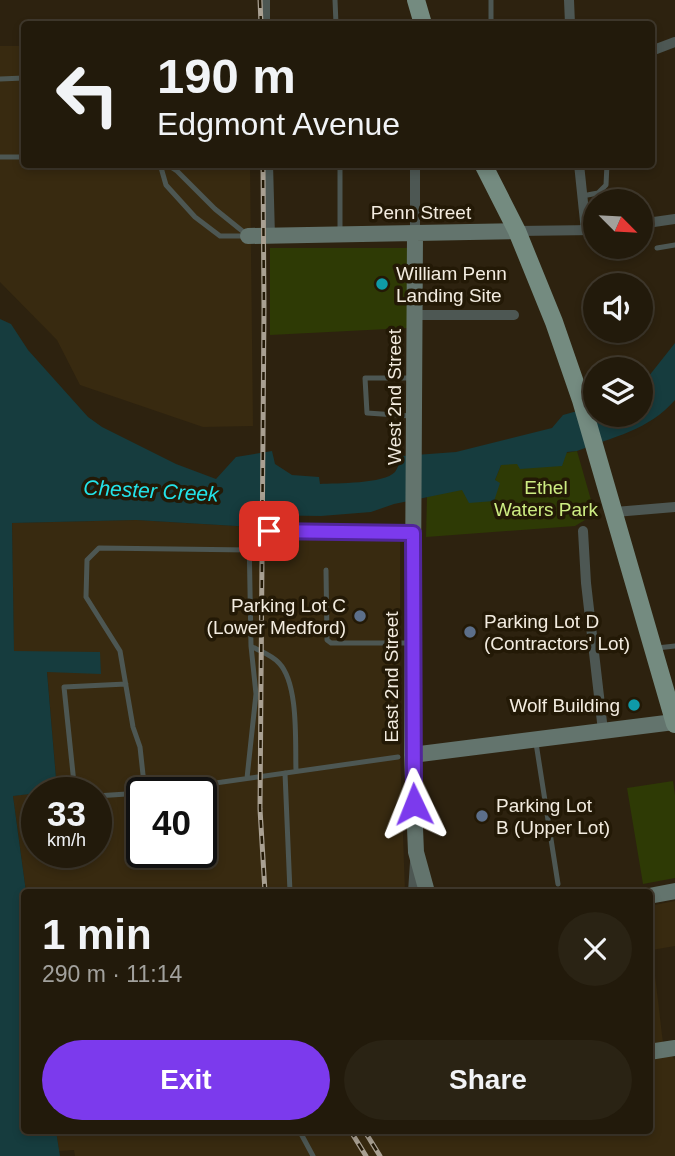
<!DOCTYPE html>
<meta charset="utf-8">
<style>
body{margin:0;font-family:Helvetica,sans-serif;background:#2a2314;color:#f1f3f6;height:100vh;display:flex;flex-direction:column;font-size:26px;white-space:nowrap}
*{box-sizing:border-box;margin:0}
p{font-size:23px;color:#a2a19d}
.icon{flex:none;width:38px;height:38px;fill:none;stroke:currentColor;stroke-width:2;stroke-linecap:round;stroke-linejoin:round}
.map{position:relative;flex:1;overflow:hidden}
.sheet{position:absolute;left:21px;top:889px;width:632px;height:245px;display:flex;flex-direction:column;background:#221a0b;border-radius:7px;box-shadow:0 4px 10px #0003,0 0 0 2px #3f382c}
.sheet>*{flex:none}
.hud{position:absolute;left:21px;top:21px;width:634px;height:147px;border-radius:7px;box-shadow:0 4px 10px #0003,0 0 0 2px #3f382c;background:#221a0b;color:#f1f3f6;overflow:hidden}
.needle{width:46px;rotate:114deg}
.fabs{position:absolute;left:583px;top:189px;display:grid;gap:14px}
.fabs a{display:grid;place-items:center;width:70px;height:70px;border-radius:50%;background:#221a0b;box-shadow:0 4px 10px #0003,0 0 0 2px #3f382c;font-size:35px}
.speed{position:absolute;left:21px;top:777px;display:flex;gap:14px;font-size:35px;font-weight:700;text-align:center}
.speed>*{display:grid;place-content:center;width:91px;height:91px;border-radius:50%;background:#221a0b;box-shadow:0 4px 10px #0003,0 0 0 2px #3f382c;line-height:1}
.speed small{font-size:18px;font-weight:400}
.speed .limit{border:4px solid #111;border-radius:10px;background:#fff;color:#111}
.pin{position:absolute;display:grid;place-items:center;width:60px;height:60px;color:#fff;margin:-30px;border-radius:14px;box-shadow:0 4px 10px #0006}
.me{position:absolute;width:77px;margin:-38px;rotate:358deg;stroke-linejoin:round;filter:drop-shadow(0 0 5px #0008)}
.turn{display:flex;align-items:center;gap:24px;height:147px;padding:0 21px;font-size:32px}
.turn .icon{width:91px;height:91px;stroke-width:2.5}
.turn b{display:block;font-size:49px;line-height:60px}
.round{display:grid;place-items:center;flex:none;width:74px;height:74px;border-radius:37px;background:#2a2314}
.head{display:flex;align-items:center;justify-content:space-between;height:119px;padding:0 21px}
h1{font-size:42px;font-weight:700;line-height:52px}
.action{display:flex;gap:14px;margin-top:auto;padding:14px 21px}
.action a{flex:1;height:80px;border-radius:42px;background:#7c3aed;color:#fff;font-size:28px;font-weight:700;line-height:80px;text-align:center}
.action a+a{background:#2a2314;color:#f1f3f6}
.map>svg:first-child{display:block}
.built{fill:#382a10;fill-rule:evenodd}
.green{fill:#2e3a05}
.water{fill:#163c3e}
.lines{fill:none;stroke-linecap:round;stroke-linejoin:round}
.lane{stroke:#4d5753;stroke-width:5}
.street{stroke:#4d5753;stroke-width:10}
.secondary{stroke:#63746d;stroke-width:16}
.primary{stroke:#748b80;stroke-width:18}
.rail-casing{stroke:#a9a092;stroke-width:5}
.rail{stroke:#231906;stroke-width:2.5;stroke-dasharray:8;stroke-linecap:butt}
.route-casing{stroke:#51269a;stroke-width:18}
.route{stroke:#7c3aed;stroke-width:12}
.culture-dot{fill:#0f9aa8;stroke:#231906;stroke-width:2.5}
.service-dot{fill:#5c6f8a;stroke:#231906;stroke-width:2.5}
.labels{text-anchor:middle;stroke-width:7;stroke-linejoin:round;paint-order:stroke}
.street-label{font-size:19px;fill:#f3ece0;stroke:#231906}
.poi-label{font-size:19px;fill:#f3ece0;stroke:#231906;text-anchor:start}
.park-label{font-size:19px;fill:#cdec82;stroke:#231906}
.water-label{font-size:21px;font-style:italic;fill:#23e3e9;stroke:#231906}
</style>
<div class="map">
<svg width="675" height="1156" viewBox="0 0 675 1156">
<rect width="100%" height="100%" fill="#2d220f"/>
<path class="built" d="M0,46h24v118l226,1 3,261 -50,1 -123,-42 -23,-45 -57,-58z
M136,520l117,7 147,-1v224l5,142h-379l-13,-96 18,-3 1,11h5v48h59v-59h-32l-1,-3h-6l-10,-119 54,2 -2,-21h-85l-2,-129zM142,793h59v59h-59z
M675,901v45l-23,4 11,93 12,17v96h-600l-1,-6 -15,1 -3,-20 593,-1v-224z"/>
<path class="green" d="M270,248h138l-1,80 -137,7z
M577,451l18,63 -20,12 -149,11 1,-40 68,-17 6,-15z
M673,781l2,14v83l-32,6 -16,-96z"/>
<path class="water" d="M0,319l11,5 17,26 60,67 14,10 74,37 40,15 20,-22 36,-6 3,13 17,11 27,2 1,7c16,-1 64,0 75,-12 3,-4 5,-11 7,-16l54,-4 96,-24 11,-13 32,-9v9h45l1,-29 34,-43v57c-26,30 -62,37 -98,51l-10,1 -5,14 -42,3 -3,-5 -16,1 -6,15 5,3 -6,18 -25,2 -7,-13 -68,14 -23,8 -50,4 -67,-1 -1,12 -117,-7 -124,3 2,128 86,1 1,22 -54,-2 10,118h7v3h-27v11h-5l-2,-10 -17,2 13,96 -2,238 32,1 4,25h-60z"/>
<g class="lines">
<path class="lane" d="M335,0l1,24
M491,0v24
M0,79l24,-1
M0,157h24
M160,164l6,21 29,32 25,19h25
M166,164l11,7 38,38 31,25
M340,164v69
M582,196l16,-3 8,-8 1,-21
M657,248l18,-3
M411,416l-44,-3 -2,-35h47
M249,534l2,112c8,5 21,9 28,17 20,21 16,80 17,108
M326,570l1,70 4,3h78
M657,648l18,-2
M536,743l22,141
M285,773l5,119
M247,778l9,-84 -5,-48
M75,793l-11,-106 62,-3
M145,793l-5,-46 -7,-20 -13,-76 -34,-54 1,-37 12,-12 150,2
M145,793l253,-36
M96,796l46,-3
M299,1130l14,26"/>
<path class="street" d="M265,0v24
M569,0l1,24
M651,51l24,-9
M268,164l2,72
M579,164l7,67
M640,224l35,-5
M517,231l78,-1
M415,235v-71
M415,315h99
M615,512l60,-5
M269,531l144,2
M583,531l3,52 17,148
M413,892l2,-30"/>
<path class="secondary" d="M415,235l-3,520 4,97 11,40
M248,236l269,-5
M412,755l262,-33
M649,896l26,-5
M649,1052l26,-4"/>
<path class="primary" d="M416,0l7,24
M483,164l34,67 37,91 27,78 94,324"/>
<g class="rail-casing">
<path id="rail" d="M260,0l1,24
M263,164l1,145 -4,500 5,83
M350,1130l16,26
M364,1130l16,26"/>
</g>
<use href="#rail" class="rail"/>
</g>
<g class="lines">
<g class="route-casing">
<path id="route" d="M269,531l144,2 1,271"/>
</g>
<use href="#route" class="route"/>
</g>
<g class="culture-dot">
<circle cx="382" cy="284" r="7"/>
<circle cx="634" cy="705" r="7"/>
</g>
<g class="service-dot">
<circle cx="360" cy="616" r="7"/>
<circle cx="470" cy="632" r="7"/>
<circle cx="482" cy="816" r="7"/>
</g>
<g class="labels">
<g class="street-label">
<text x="421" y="219">Penn Street</text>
<text transform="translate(394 397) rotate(-90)" y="7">West 2nd Street</text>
<text transform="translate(391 677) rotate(-90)" y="7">East 2nd Street</text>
</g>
<g class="poi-label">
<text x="396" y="280">William Penn<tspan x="396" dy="22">Landing Site</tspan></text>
<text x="346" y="612" text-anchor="end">Parking Lot C<tspan x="346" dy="22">(Lower Medford)</tspan></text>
<text x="484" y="628">Parking Lot D<tspan x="484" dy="22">(Contractors' Lot)</tspan></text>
<text x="620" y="712" text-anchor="end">Wolf Building</text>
<text x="496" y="812">Parking Lot<tspan x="496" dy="22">B (Upper Lot)</tspan></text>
</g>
<g class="park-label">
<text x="546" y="494">Ethel<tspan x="546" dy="22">Waters Park</tspan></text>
</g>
<g class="water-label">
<text transform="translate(151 491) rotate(3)" y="7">Chester Creek</text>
</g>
</g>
</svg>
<div class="fabs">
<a><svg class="needle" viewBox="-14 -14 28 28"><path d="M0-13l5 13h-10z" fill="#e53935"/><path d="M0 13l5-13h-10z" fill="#a2a19d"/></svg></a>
<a><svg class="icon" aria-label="sound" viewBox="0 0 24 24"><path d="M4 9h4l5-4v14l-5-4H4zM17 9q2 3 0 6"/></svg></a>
<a><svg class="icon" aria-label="layers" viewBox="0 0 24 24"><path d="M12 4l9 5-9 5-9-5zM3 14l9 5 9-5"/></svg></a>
</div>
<div class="speed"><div>33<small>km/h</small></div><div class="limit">40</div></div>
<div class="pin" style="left:269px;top:531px;background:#d93025"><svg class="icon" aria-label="arrive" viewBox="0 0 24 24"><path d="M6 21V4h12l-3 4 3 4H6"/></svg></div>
<svg class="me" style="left:414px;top:804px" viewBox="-20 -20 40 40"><path d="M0-17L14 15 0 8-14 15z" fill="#7c3aed" stroke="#fff" stroke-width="4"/></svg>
<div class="hud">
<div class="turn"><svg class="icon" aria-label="left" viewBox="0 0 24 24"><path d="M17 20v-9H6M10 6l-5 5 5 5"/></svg><div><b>190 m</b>Edgmont Avenue</div></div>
</div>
<section class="sheet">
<div class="head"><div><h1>1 min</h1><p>290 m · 11:14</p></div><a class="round"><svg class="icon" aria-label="close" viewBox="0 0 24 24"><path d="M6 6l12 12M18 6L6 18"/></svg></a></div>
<div class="action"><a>Exit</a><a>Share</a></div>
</section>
</div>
